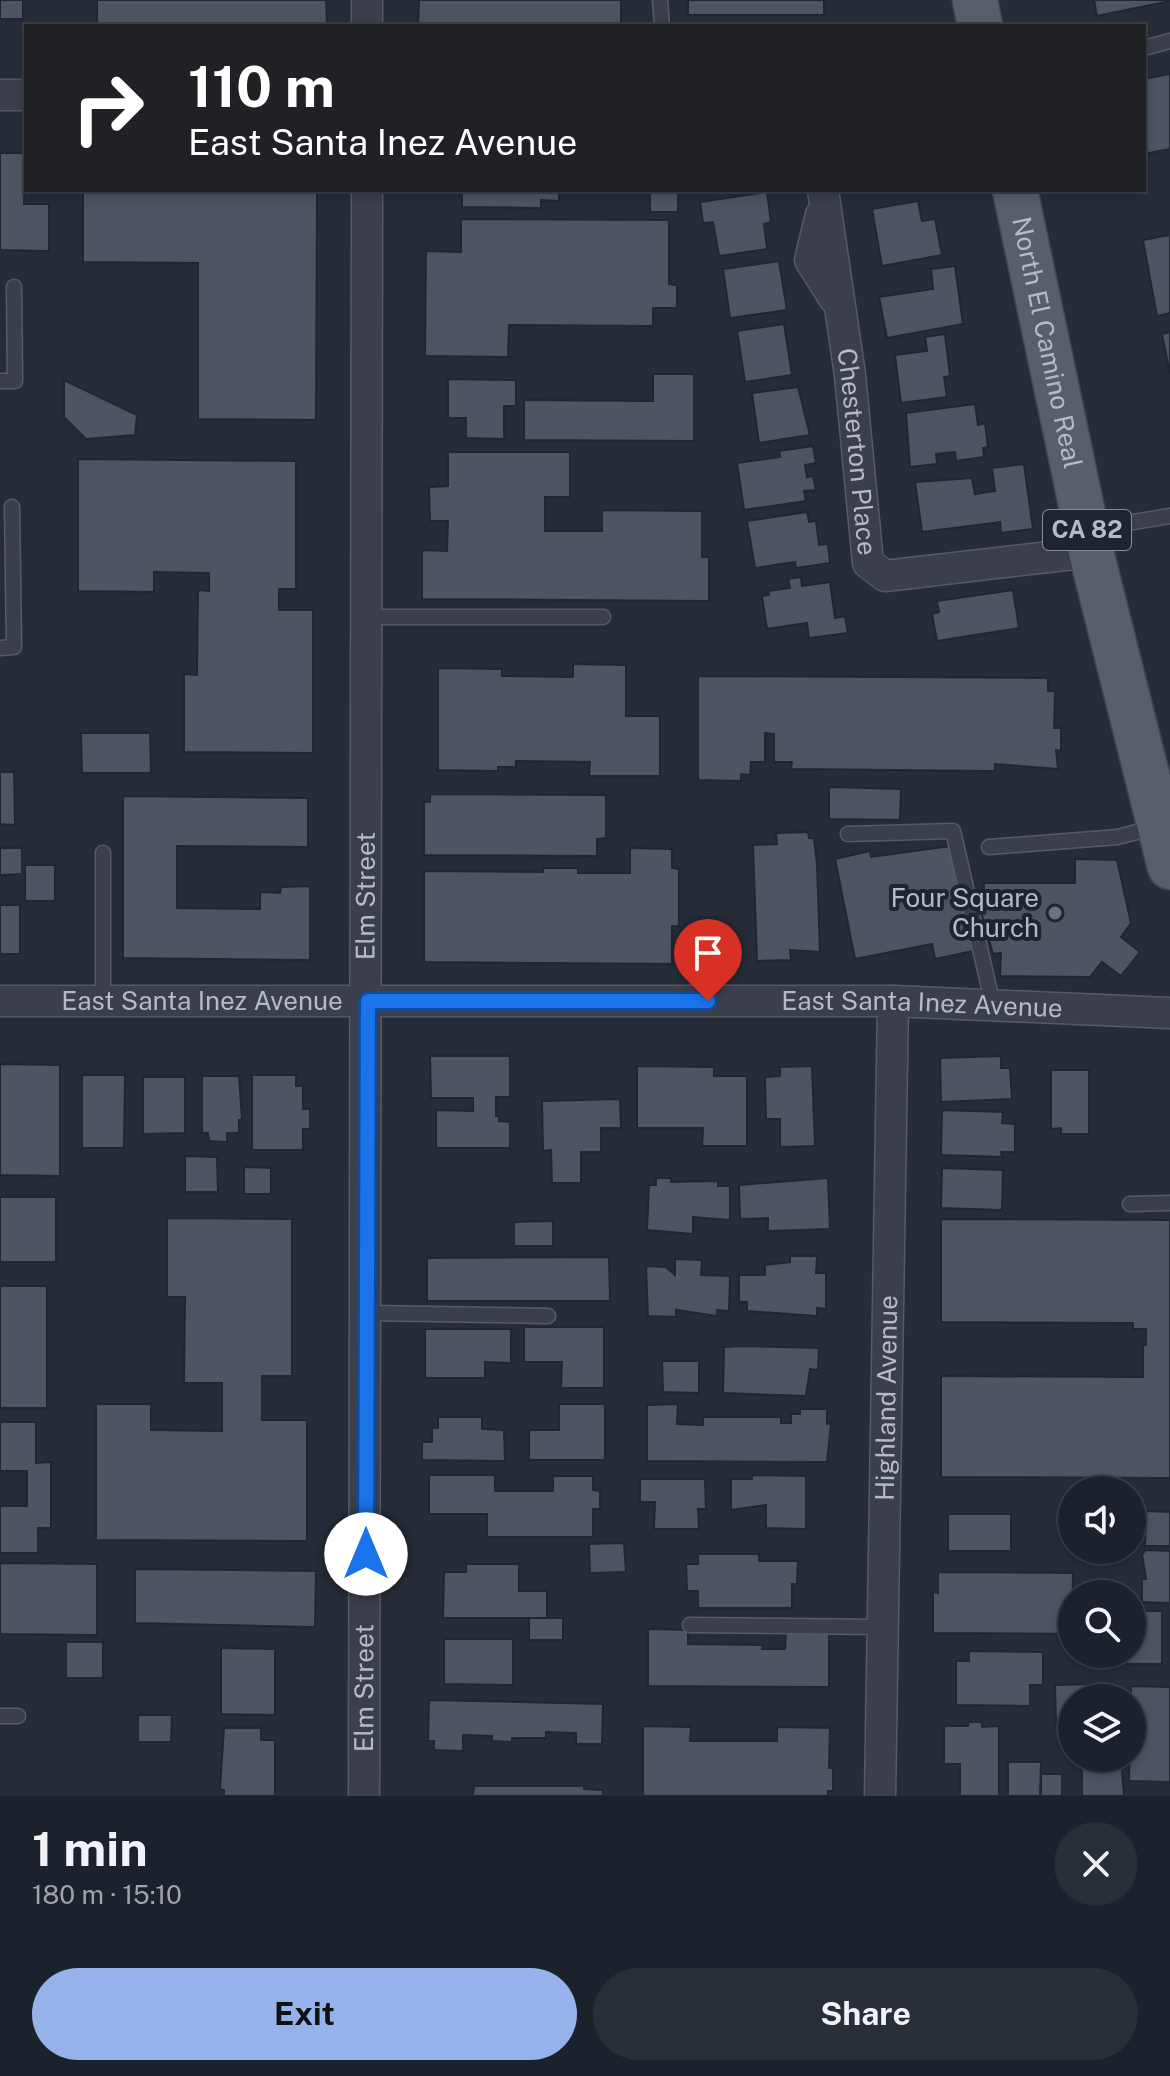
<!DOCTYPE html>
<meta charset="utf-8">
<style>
body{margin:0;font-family:"Public Sans",sans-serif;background:#292f37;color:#f1f3f6;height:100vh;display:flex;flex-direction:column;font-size:30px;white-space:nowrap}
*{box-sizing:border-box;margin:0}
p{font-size:26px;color:#a0a4a9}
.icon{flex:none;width:44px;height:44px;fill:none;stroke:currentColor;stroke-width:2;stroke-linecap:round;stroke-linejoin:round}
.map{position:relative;height:1796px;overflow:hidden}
.sheet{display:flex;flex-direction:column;background:#1c222b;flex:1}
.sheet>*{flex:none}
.top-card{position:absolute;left:24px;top:24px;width:1122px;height:168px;border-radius:0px;box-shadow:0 4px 12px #0003,0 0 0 2px #3a3f47;background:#202124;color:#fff;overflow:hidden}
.controls{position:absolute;left:1058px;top:1476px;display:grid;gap:16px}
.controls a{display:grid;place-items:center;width:88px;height:88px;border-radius:50%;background:#1c222b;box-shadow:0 4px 12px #0003,0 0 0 2px #3a3f47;font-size:40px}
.pin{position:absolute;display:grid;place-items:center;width:68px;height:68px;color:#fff;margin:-82px -34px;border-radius:50% 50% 50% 0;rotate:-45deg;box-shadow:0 0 8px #0007}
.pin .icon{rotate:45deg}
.me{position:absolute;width:88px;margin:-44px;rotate:0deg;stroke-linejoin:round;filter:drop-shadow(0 0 6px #0008)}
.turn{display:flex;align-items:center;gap:28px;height:168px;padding:0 32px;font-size:36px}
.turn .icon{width:104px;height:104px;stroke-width:2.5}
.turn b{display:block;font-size:56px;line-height:68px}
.round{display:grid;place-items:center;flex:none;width:84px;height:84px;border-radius:42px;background:#292f37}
.head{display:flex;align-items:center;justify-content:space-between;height:136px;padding:0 32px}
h1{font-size:48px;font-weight:700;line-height:60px}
.cta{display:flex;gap:16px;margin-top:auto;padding:16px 32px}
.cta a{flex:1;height:92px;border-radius:48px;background:#95b2ea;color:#111;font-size:32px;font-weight:700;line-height:92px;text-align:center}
.cta a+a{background:#292f37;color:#f1f3f6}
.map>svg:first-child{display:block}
.building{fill:#4d5563;stroke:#212731;stroke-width:2}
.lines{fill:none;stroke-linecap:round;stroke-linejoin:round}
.lane-casing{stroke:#555b65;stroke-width:17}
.street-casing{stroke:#555b65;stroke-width:33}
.primary-casing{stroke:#434953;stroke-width:47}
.lane{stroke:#3a3f4a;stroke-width:14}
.street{stroke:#3a3f4a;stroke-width:30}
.primary{stroke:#585e6a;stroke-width:44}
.route-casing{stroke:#114b97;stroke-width:20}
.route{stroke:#1a73e8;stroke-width:14}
.worship-dot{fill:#6b7280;stroke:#1f252f;stroke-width:3}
.labels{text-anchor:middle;stroke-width:8;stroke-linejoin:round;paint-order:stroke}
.shield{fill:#1f252f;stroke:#888e98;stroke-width:2}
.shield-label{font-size:24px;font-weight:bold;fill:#b5bbc5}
.street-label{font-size:26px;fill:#b5bbc5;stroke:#1f252f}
.poi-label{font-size:26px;fill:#b5bbc5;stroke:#1f252f;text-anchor:end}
</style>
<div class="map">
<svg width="1170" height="1796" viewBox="0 0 1170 1796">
<rect width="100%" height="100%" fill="#262d39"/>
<path class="building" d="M0,0h23v19h-23z
M97,0h229l1,23 -230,1z
M419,0h202v26h-203z
M688,0h136v15h-136z
M1094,0h76v1l-73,15z
M1170,74v75l-26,5v-75z
M0,153h25l-1,51h25v47l-49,-1z
M83,190h234l-1,230 -118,-1v-156l-115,-1z
M462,190h97v11l-18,-1v8l-79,-1z
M650,190h28v22h-28z
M767,192l4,30 -7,2 3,25 -48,7 -6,-34 -10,1 -3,-21z
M918,201l4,20 13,-2 7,36 -60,11 -10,-57z
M461,219l208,1v64l8,1v23h-24v18l-144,-1 -1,32 -83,-1 1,-105 35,1z
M1170,235v78l-13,3 -14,-76z
M779,261l8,49 -57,8 -7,-49z
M955,266l8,58 -76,14 -8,-41 54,-8 -2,-20z
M784,324l8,51 -47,7 -8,-51z
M1170,332v42l-8,-40z
M945,334l5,42 -6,1 3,20 -46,6 -6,-48 32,-4 -2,-14z
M653,374h41v67l-170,-1v-40l129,1z
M448,379l68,1v26h-12v33l-38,-1v-20h-18z
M64,380l73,35 -2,20 -49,4 -22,-22z
M798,387l12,48 -51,8 -7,-50z
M975,404l3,21 7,-2 3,24 -5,1 1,9 -28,4 -1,-9 -19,2 1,10 -27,3 -4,-54z
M813,446l3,17 -11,2 2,12 6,-1 3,14 -12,1 2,10 -62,9 -7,-47 43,-6 -1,-6z
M448,452h122v45h-25v34h57v-21l100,1v46h7v44l-287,-2v-49l25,1 1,-30h-18l-1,-34 19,-1z
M78,459l218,2v128h-17v21h34v143l-129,-1v-78l13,1 1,-85 11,1v-18l-55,-1v20l-76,-1z
M1024,464l9,65 -32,4 -1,-11 -78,10 -7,-50 57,-4 3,16 20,-3 -3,-23z
M807,512l2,10 7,-1 3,24 9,-1 2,19 -34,5 -1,-6 -40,6 -8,-47z
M801,577l1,9 28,-4 5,36 10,-2 3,17 -39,5 -2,-15 -40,6 -5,-33 7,-1 -1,-4 22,-3 -2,-9z
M1013,590l6,38 -82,13 -5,-27 7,-2 -2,-11z
M573,664l53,1v51h34v60h-71l1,-14 -74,-1v6h-18v4l-60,-1v-102l64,1v7l71,1z
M698,676l350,2v13h7l-1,37h7v23l-5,-1 2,19 -63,-5v7l-204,-2 1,-7h-18v-28l-9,-1v29h-14l-1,13 -9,-1v7l-43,-1z
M81,733h69l1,40h-69z
M0,772h14l1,53 -15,-1z
M829,787l72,2 -1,31 -71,-1z
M430,794l176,1v43l-9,1v17l-173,-1v-53h6z
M123,796l185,2v49l-131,-1v62l83,1v-17l20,1 1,-6 29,-1v74l-187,-2z
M808,832l1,6h5l3,27 3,87 -30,-2 1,10 -34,1 -4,-116 24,-1 -1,-11z
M951,846l22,105 -38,8 -3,-15 -77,15 -20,-100 35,-8 1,6z
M0,848h22v26l-22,1z
M630,848l42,1v19l7,1v57h-7v38l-248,-2v-91l119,1v-4h35v5h52z
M1075,859l42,1 14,63 -10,14 19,15 -19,24 -19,-14 -12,15 -90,-1 1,-23 -8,1 -15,-52 6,1v-20h91z
M25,865h30v36h-30z
M0,905h20v49h-20z
M430,1056h80v41h-14v19h3v5l11,1v26h-74v-38l37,1v-13h-42z
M1001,1056v12h9l2,31 -71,3 -1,-44z
M0,1064l60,1v111l-60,-1z
M637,1066l77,1v9h33v70h-45l1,-18h-66z
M812,1066l3,80 -35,1v-28h-14l-1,-42 15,-1v-9z
M1051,1070h38v64h-28v-6l-10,1z
M82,1075h43l-1,73h-42z
M252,1075h44v11h7v23h7v20h-7v21h-51z
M202,1076h37l3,43 -3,1v13h-12v9l-18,-1 -1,-8h-6z
M143,1077h42v56l-42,1z
M620,1099l1,29h-20v24h-20v31h-29l-1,-33 -8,1 -1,-50z
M942,1110l61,2 -1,11 13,1v28h-14l1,5 -61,-2z
M185,1156l32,1 1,35h-33z
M244,1167l27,1v26h-27z
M942,1168l61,2 -1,40 -61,-2z
M656,1178h15v4l47,-1v5h12v34l-37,-3v17l-46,-4 2,-45h7z
M828,1178l2,51 -62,2v-13l-28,1 -1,-34z
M0,1197h56v65h-56z
M167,1218l125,1v157h-30v44h45v121l-211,-1v-136h55v26l71,1v-48h-38l1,-86h-18z
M941,1219l229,1v258l-229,-1v-101l202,1v-32h3v-16h-13v-6l-192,-1z
M553,1221v25h-39v-24z
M790,1256h27l-1,17h10v36l-9,-1v8l-70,-5v-9h-8v-27h26v-10l25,-3z
M609,1257l1,44h-183v-43z
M675,1259l27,1 -1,15 29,1 -1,35 -12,-1v6l-41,-6v7l-28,-1 -2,-50 20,1 9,8z
M0,1286h47v122h-47z
M524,1327h80v61h-43l1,-26h-38z
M425,1329h86v34l-26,-1v16h-60z
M741,1346l78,2 -1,22 -8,-1 -4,27 -83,-3 1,-46z
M662,1361h37v32l-36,-1z
M559,1404h46v56h-76v-30h30z
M678,1404l-1,20 26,1v-8h78v6h10v-9h9v-5h27v15l4,-1 -4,39 -180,-1v-56z
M438,1417h44v12l22,1 1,31 -83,-1v-18h10v-14h6z
M0,1422h36v41l15,-1v66h-13v25h-38v-47h27v-35h-27z
M429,1475h66v16h58v-15h40v14l7,1v18h-7v28h-106v-23h-58z
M752,1475l54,1v53l-40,-1v-23l-35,5v-31h21z
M640,1479h65l1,30h-8l1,20h-45l1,-27h-15z
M1146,1511l24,1v34h-25z
M948,1514h63v37h-63z
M624,1543l2,29 -36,1 -1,-29z
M1146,1550l24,1v52l-28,-1v-23h4l-4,-25z
M698,1554h61v7h39l-1,23h-5v24h-94v-17h-11l-1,-27h12z
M0,1563l97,1v71l-97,-1z
M466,1564h53v27h28v27h-104l1,-46h22z
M135,1569l181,2 -1,56 -180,-4z
M938,1572l135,1 -1,61 -139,-1v-41l5,1z
M1132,1611h30v53h-36v-10h6z
M529,1618h34v22h-34z
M648,1629l40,1v14l75,1 -1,4h23l1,-18h43v56l-181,-1z
M444,1639h69v46l-69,-1z
M66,1642h37v36h-37z
M221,1648l54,1v66l-54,-1z
M969,1651l74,1v33h-13v21l-74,-1v-44h13z
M1091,1684l1,14h-20v24l-16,1 -1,-38z
M1131,1686l39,1v95l-41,-1z
M429,1700l174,4 -1,40h-26v-11l-30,-1v6h-34v4l-20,-1v-5l-29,-1v16l-29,-1v-9h-6z
M138,1715h34l-1,27h-33z
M969,1722h13v5l17,-1v70h-39v-32h-16v-38h24z
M643,1726l48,1 -1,14h87v-14l53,1 -1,40h4v23h-5v5h-185z
M224,1728h37v12h14v56h-51v-6l-4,-1z
M1082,1758h39l3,38h-42z
M1008,1762h33l-1,34h-32z
M1041,1774h21v22h-21z
M474,1786h110v3l19,1v6h-130z"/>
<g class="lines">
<g class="lane-casing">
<path id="lane" d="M660,0l2,26
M1144,48l26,-7
M0,381h15l-1,-94
M1091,529l79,-13
M365,617h238
M0,648l14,-1 -2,-140
M848,834l105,-3 40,174
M989,847l129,-10 37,-10
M103,1001v-148
M1130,1204l40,-1
M367,1313l181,3
M690,1625l190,2
M0,1716h18"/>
</g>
<g class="street-casing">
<g id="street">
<path d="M367,26v-26"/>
<path d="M0,95h26"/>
<path id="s1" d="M823,190l27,185 18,188 17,13 206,-24"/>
<path d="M821,215l-11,45 24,38"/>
<path id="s2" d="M0,1001h893l277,12"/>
<path id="s3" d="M364,1796l3,-1606"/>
<path id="s4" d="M880,1796l13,-795"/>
</g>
</g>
<g class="primary-casing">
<g id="primary">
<path d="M975,0l5,26"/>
<path id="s5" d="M1015,190l76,362 79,315"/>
</g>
</g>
<use href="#lane" class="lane"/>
<use href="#street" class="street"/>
<use href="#primary" class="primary"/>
</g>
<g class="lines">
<g class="route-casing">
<path id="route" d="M366,1554l2,-553h340"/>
</g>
<use href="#route" class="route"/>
</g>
<circle class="worship-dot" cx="1055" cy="913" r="8"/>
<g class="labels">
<rect class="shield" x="1043" y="510" width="88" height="40" rx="6"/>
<g class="shield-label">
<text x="1087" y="538">CA 82</text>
</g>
<g class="street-label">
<text dy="9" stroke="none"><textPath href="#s5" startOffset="156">North El Camino Real</textPath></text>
<text dy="9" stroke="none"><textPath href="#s1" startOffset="264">Chesterton Place</textPath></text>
<text dy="9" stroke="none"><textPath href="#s3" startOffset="900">Elm Street</textPath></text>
<text dy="9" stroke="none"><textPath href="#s2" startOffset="202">East Santa Inez Avenue</textPath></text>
<text dy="9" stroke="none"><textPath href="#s2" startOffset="922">East Santa Inez Avenue</textPath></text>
<text dy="9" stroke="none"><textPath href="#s4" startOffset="398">Highland Avenue</textPath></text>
<text dy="9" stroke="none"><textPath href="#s3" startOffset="108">Elm Street</textPath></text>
</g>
<g class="poi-label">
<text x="1039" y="907">Four Square<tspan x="1039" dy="30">Church</tspan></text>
</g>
</g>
</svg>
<div class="controls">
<a><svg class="icon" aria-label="sound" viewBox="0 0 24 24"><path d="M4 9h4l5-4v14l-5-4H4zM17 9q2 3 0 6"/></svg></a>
<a><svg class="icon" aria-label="search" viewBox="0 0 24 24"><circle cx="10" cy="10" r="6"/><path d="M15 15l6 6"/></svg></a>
<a><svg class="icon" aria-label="layers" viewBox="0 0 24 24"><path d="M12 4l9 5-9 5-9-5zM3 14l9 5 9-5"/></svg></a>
</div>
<div class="pin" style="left:708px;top:1001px;background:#d93025"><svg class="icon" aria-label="arrive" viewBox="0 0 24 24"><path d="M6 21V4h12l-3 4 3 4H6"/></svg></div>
<svg class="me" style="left:366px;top:1554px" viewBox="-20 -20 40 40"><circle r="19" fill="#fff"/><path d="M0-13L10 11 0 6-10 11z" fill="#1a73e8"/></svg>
<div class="top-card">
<div class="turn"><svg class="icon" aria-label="right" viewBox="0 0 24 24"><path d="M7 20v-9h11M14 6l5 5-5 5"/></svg><div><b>110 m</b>East Santa Inez Avenue</div></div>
</div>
</div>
<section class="sheet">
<div class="head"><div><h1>1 min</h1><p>180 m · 15:10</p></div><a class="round"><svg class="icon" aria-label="close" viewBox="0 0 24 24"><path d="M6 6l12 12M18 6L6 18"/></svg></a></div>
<div class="cta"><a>Exit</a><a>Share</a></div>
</section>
